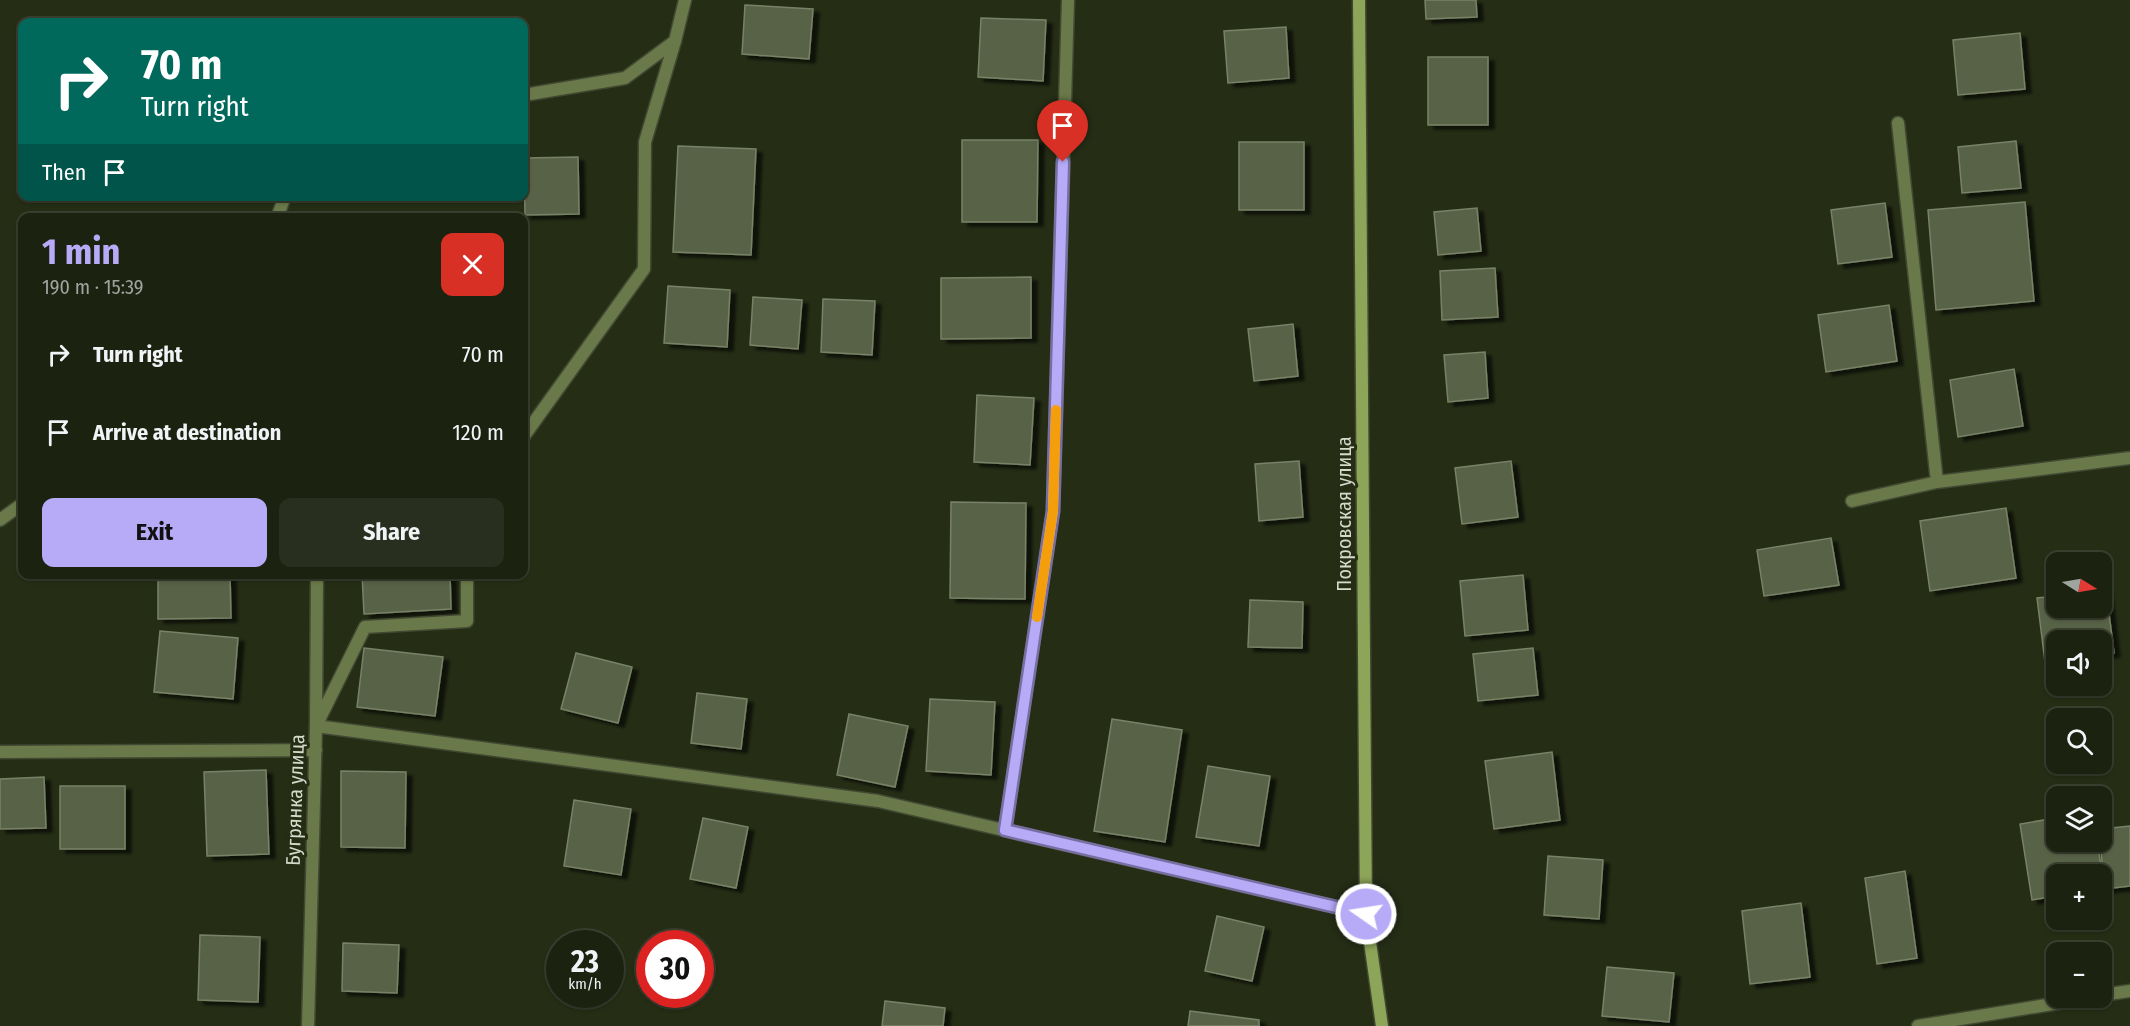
<!DOCTYPE html>
<meta charset="utf-8">
<style>
body{margin:0;font-family:"Fira Sans Condensed",sans-serif;background:#292f1e;color:#f1f3f6;height:100vh;display:flex;flex-direction:column;font-size:22px;white-space:nowrap}
*{box-sizing:border-box;margin:0}
p{font-size:20px;color:#a0a49f}
.icon{flex:none;width:33px;height:33px;fill:none;stroke:currentColor;stroke-width:2;stroke-linecap:round;stroke-linejoin:round}
.map{position:relative;flex:1;overflow:hidden}
.panel{position:absolute;left:18px;top:213px;width:510px;height:366px;display:flex;flex-direction:column;background:#1c2210;border-radius:12px;box-shadow:0 2px 4px #0004,0 0 0 2px #3a3f30}
.panel>*{flex:none}
.hud{position:absolute;left:18px;top:18px;width:510px;height:183px;border-radius:12px;box-shadow:0 2px 4px #0004,0 0 0 2px #3a3f30;background:#00695c;color:#fff;overflow:hidden}
.needle{width:39px;rotate:101deg}
.buttons{position:absolute;left:2046px;top:552px;display:grid;gap:12px}
.buttons a{display:grid;place-items:center;width:66px;height:66px;border-radius:12px;background:#1c2210;box-shadow:0 2px 4px #0004,0 0 0 2px #3a3f30;font-size:30px}
.speed{position:absolute;left:546px;top:930px;display:flex;gap:12px;font-size:30px;font-weight:700;text-align:center}
.speed>*{display:grid;place-content:center;width:78px;height:78px;border-radius:50%;background:#1c2210;box-shadow:0 2px 4px #0004,0 0 0 2px #3a3f30;line-height:1}
.speed small{font-size:15px;font-weight:400}
.speed .limit{border:9px solid #d22;background:#fff;color:#111}
.pin{position:absolute;display:grid;place-items:center;width:51px;height:51px;color:#fff;margin:-62px -26px;border-radius:50% 50% 50% 0;rotate:-45deg;box-shadow:0 0 6px #0007}
.pin .icon{rotate:45deg}
.me{position:absolute;width:66px;margin:-33px;rotate:283deg;stroke-linejoin:round;filter:drop-shadow(0 0 4px #0008)}
.turn{display:flex;align-items:center;gap:21px;height:126px;padding:0 24px;font-size:27px}
.turn .icon{width:78px;height:78px;stroke-width:2.5}
.turn b{display:block;font-size:42px;line-height:51px}
.then{display:flex;align-items:center;height:57px;padding:0 24px;background:#0003;gap:12px;font-size:22px}
.round{display:grid;place-items:center;flex:none;width:63px;height:63px;border-radius:12px;background:#292f1e}
.summary{display:flex;align-items:center;justify-content:space-between;height:102px;padding:0 24px}
h1{font-size:36px;font-weight:700;line-height:45px;color:#b7abf8}
.cta{display:flex;gap:12px;margin-top:auto;padding:12px 24px}
.cta a{flex:1;height:69px;border-radius:12px;background:#b7abf8;color:#111;font-size:24px;font-weight:700;line-height:69px;text-align:center}
.cta a+a{background:#292f1e;color:#f1f3f6}
ul{padding:0;list-style:none}
li{display:flex;align-items:center;gap:18px;height:78px;padding:0 24px}
li div{flex:1}
li b{display:block;font-size:22px}
li em{font-style:normal}
.map>svg:first-child{display:block}
.building{fill:#596247;stroke:#788266;stroke-width:1.5;filter:url(#shadow)}
.lines{fill:none;stroke-linecap:round;stroke-linejoin:round}
.lane-casing{stroke:#414932;stroke-width:15}
.street-casing{stroke:#414932;stroke-width:15}
.secondary-casing{stroke:#414932;stroke-width:15}
.lane{stroke:#697949;stroke-width:12}
.street{stroke:#697949;stroke-width:12}
.secondary{stroke:#8da558;stroke-width:12}
.route-casing{stroke:#776fa1;stroke-width:15}
.route{stroke:#b7abf8;stroke-width:10}
.slow{stroke:#f59e0b;stroke-width:10}
.labels{text-anchor:middle;stroke-width:6;stroke-linejoin:round;paint-order:stroke}
.street-label{font-size:20px;fill:#d5dacb;stroke:#252d15}
</style>
<div class="map">
<svg width="2130" height="1026" viewBox="0 0 2130 1026">
<defs>
<filter id="shadow"><feDropShadow dx="6" dy="4" stdDeviation="1.5" flood-color="#0009"/></filter>
</defs>
<rect width="100%" height="100%" fill="#252d15"/>
<path class="building" d="M1425,0h51l1,17 -51,2z
M745,5l68,4 -4,50 -67,-5z
M981,18l65,2 -3,61 -65,-4z
M1286,27l3,51 -61,5 -4,-52z
M2020,33l5,56 -67,6 -5,-55z
M1428,57h60v68h-60z
M962,140h76l-1,82h-75z
M2016,141l5,47 -59,5 -4,-46z
M1239,142h65v68h-65z
M678,146l78,3 -5,106 -78,-3z
M578,157l1,57 -54,1 -1,-57z
M2025,202l9,99 -98,9 -8,-100z
M1885,203l7,54 -54,7 -7,-54z
M1477,208l4,43 -43,4 -4,-43z
M1495,268l3,49 -56,3 -2,-49z
M1031,277v61l-90,1v-61z
M668,286l62,4 -3,57 -63,-4z
M753,297l49,3 -4,49 -48,-4z
M823,299l52,2 -3,54 -51,-3z
M1889,305l8,56 -71,11 -8,-57z
M1293,324l5,52 -44,5 -6,-52z
M1485,352l3,46 -40,4 -4,-47z
M2014,369l9,57 -65,11 -8,-57z
M977,395l57,3 -4,67 -56,-3z
M1299,461l4,56 -44,4 -4,-57z
M1511,461l7,56 -56,7 -7,-56z
M951,502l75,1 -1,96 -75,-1z
M2006,508l10,70 -86,13 -10,-70z
M1831,538l8,47 -75,11 -7,-46z
M158,574h72l1,44 -73,1z
M362,574h88l1,35 -87,5z
M1523,575l5,55 -63,6 -5,-55z
M2102,590h4l8,63 -12,2v-15h-46v21l-11,1 -8,-64 19,-2v12h46z
M1250,600l53,2 -1,46 -54,-1z
M160,631l78,7 -5,61 -79,-7z
M364,648l79,9 -8,59 -78,-9z
M1533,648l5,47 -60,6 -5,-47z
M576,653l56,14 -14,56 -57,-14z
M697,693l50,6 -6,50 -50,-6z
M930,699l65,3 -4,73 -65,-4z
M849,714l59,12 -13,61 -58,-12z
M1112,719l70,11 -17,112 -71,-11z
M1552,752l8,68 -66,9 -9,-68z
M1208,766l62,10 -11,70 -63,-9z
M266,770l3,84 -62,2 -3,-84z
M341,771l65,1 -1,76 -64,-1z
M44,777l2,51 -46,1v-50z
M60,786h65v63h-65z
M574,800l57,9 -10,66 -57,-9z
M703,818l45,9 -12,61 -46,-9z
M2056,818v24h41l8,47h-3v-15h-46v22l-24,4 -12,-76z
M2130,826v60l-25,3 -5,-47 2,-13z
M1548,856l55,4 -4,59 -55,-4z
M1905,871l12,87 -40,6 -12,-86z
M1801,903l9,74 -60,7 -8,-73z
M1217,916l47,11 -12,54 -47,-10z
M200,935l60,2 -2,65 -60,-2z
M343,943l56,2 -2,48 -55,-2z
M1607,967l67,6 -5,49 -67,-6z
M885,1001l60,7 -2,18h-61z
M1190,1011l69,9v6h-71z"/>
<g class="lines">
<g class="lane-casing">
<path id="lane" d="M524,436l120,-167 1,-127 30,-101
M316,726l49,-99 102,-6v-47
M1005,830l48,-319 15,-511
M2102,995l28,-4
M1918,1026l171,-28"/>
</g>
<g class="street-casing">
<path id="street" d="M524,95l101,-17 50,-37 10,-41
M1898,123l39,359
M277,218l8,-22
M1852,501l85,-19 193,-24
M0,520l22,-16
M316,726l562,75 488,113
M0,752l316,-2
M308,1026l8,-300 1,-152"/>
</g>
<g class="secondary-casing">
<path id="secondary" d="M1359,0l7,914 16,112"/>
</g>
<use href="#lane" class="lane"/>
<use href="#street" class="street"/>
<use href="#secondary" class="secondary"/>
</g>
<g class="lines">
<g class="route-casing">
<path id="route" d="M1063,162l-10,349 -48,319 361,84"/>
</g>
<use href="#route" class="route"/>
<path class="slow" d="M1037,617l16,-106 3,-101"/>
</g>
<g class="labels">
<g class="street-label">
<text transform="translate(1344 514) rotate(-90)" y="7">Покровская улица</text>
<text transform="translate(295 800) rotate(-88)" y="7">Бугрянка улица</text>
</g>
</g>
</svg>
<div class="buttons">
<a><svg class="needle" viewBox="-14 -14 28 28"><path d="M0-13l5 13h-10z" fill="#e53935"/><path d="M0 13l5-13h-10z" fill="#a0a49f"/></svg></a>
<a><svg class="icon" aria-label="sound" viewBox="0 0 24 24"><path d="M4 9h4l5-4v14l-5-4H4zM17 9q2 3 0 6"/></svg></a>
<a><svg class="icon" aria-label="search" viewBox="0 0 24 24"><circle cx="10" cy="10" r="6"/><path d="M15 15l6 6"/></svg></a>
<a><svg class="icon" aria-label="layers" viewBox="0 0 24 24"><path d="M12 4l9 5-9 5-9-5zM3 14l9 5 9-5"/></svg></a>
<a>+</a>
<a>−</a>
</div>
<div class="speed"><div>23<small>km/h</small></div><div class="limit">30</div></div>
<div class="pin" style="left:1063px;top:162px;background:#d93025"><svg class="icon" aria-label="arrive" viewBox="0 0 24 24"><path d="M6 21V4h12l-3 4 3 4H6"/></svg></div>
<svg class="me" style="left:1366px;top:914px" viewBox="-20 -20 40 40"><circle r="17" fill="#b7abf8" stroke="#fff" stroke-width="3"/><path d="M0-11L8 9 0 5-8 9z" fill="#fff"/></svg>
<div class="hud">
<div class="turn"><svg class="icon" aria-label="right" viewBox="0 0 24 24"><path d="M7 20v-9h11M14 6l5 5-5 5"/></svg><div><b>70 m</b>Turn right</div></div>
<div class="then">Then<svg class="icon" aria-label="arrive" viewBox="0 0 24 24"><path d="M6 21V4h12l-3 4 3 4H6"/></svg></div>
</div>
<section class="panel">
<div class="summary"><div><h1>1 min</h1><p>190 m · 15:39</p></div><a class="round" style="background:#d93025;color:#fff"><svg class="icon" aria-label="close" viewBox="0 0 24 24"><path d="M6 6l12 12M18 6L6 18"/></svg></a></div>
<ul>
<li><svg class="icon" aria-label="right" viewBox="0 0 24 24"><path d="M7 20v-9h11M14 6l5 5-5 5"/></svg><div><b>Turn right</b></div><em>70 m</em></li>
<li><svg class="icon" aria-label="arrive" viewBox="0 0 24 24"><path d="M6 21V4h12l-3 4 3 4H6"/></svg><div><b>Arrive at destination</b></div><em>120 m</em></li>
</ul>
<div class="cta"><a>Exit</a><a>Share</a></div>
</section>
</div>
